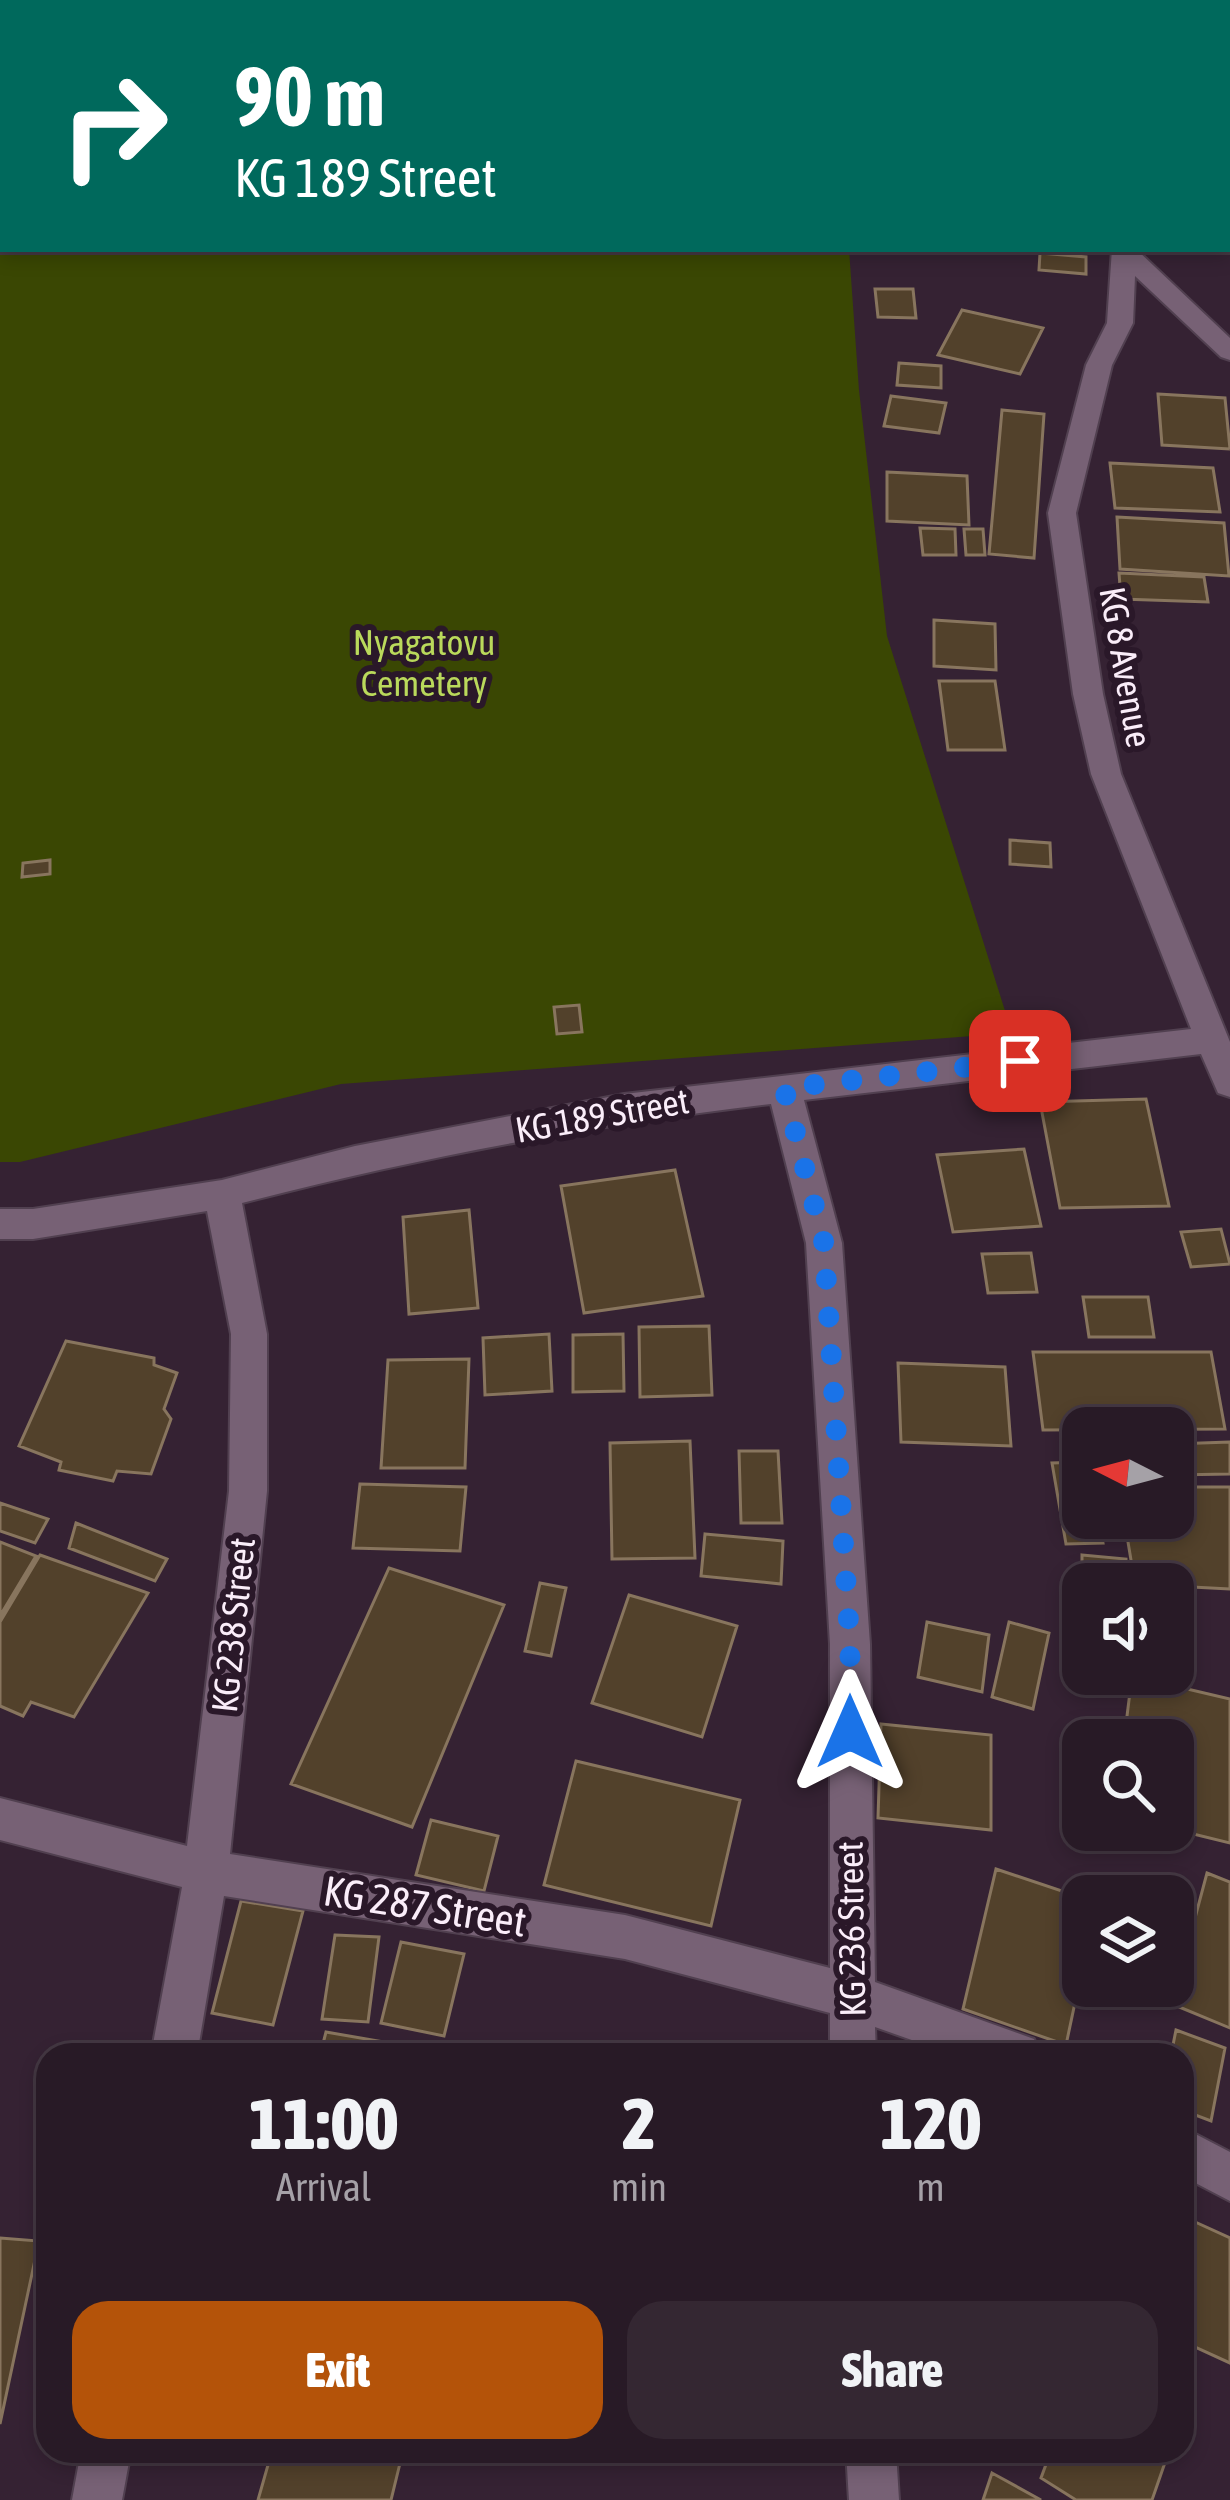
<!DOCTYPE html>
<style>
body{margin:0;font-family:"Asap Condensed",sans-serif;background:#342732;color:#f1f3f6;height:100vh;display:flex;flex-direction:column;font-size:45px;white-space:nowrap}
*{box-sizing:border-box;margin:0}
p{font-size:39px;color:#a5a1a7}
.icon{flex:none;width:66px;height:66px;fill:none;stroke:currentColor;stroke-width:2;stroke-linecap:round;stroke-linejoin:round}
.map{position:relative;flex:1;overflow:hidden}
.sheet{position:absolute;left:36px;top:2043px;width:1158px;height:420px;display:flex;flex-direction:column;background:#281a26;border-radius:36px;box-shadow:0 6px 18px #0003,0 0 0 3px #443843}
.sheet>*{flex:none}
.hud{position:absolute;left:0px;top:0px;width:1230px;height:252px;box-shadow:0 6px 18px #0003,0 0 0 3px #443843;background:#00695c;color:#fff;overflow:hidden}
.needle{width:78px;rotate:276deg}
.tools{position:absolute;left:1062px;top:1407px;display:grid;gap:24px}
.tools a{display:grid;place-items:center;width:132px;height:132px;border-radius:24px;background:#281a26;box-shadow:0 6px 18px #0003,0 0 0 3px #443843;font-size:60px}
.pin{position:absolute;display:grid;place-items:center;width:102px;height:102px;color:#fff;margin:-51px;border-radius:24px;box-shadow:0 6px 18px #0006}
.me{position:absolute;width:132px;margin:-66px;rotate:0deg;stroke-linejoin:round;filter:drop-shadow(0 0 9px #0008)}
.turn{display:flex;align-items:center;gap:42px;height:252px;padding:0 36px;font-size:54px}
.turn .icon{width:156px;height:156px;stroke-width:2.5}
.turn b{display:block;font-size:84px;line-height:102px}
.eta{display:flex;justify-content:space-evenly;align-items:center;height:204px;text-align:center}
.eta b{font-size:72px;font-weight:800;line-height:84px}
.action{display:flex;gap:24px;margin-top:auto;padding:24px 36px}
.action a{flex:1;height:138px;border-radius:36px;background:#b45309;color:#fff;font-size:48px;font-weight:800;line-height:138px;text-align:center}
.action a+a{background:#342732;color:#f1f3f6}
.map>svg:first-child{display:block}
.green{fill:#3a4703}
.building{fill:#52412b;stroke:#88755e;stroke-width:3}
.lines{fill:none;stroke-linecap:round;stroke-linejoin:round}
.minor-casing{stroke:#514050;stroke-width:4}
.minor{fill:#776175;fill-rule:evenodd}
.route{stroke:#1a73e8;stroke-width:21;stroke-dasharray:0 37.8}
.labels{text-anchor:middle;stroke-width:12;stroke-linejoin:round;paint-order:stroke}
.park-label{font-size:36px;fill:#bad95b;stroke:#2a1829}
.street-label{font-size:36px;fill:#faedf9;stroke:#2a1829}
.near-street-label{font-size:42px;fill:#faedf9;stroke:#2a1829}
</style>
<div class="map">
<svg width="1230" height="2500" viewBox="0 0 1230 2500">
<rect width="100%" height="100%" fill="#352233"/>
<path class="green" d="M0,0h647l2,3h-646v246h846l10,141 28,246 125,397 -671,51 -321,78h-20z"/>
<path class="building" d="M1040,253l46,4v17l-47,-4z
M875,289h38l3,29 -38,-1z
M962,310l81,18 -23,46 -82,-19z
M899,363l42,3v22l-44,-3z
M1158,394l67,4 5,51 -68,-4z
M891,396l55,7 -7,30 -55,-7z
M1002,410l42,4 -10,144 -45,-4z
M1110,463l103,5 7,44 -105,-4z
M887,472l80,4 2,49 -82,-4z
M1117,517l107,6 5,53 -109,-7z
M920,528l35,1 1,26h-33z
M964,529h19l2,26h-19z
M1119,573l85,4 4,25 -87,-3z
M934,620l61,4 1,46 -62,-4z
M939,681h56l10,69h-57z
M1010,840l40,3 1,24 -41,-3z
M50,860v14l-28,3 1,-14z
M579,1005l3,27 -25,2 -3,-27z
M1146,1099l23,107 -109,2 -20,-106z
M1024,1149l17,77 -88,6 -16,-77z
M675,1170l28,126 -119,17 -23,-127z
M469,1210l9,98 -69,6 -6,-97z
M1221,1229l9,35 -39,3 -10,-35z
M1031,1253l6,39 -49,1 -6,-39z
M1083,1297h65l6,40h-65z
M709,1326l3,69 -72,2 -1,-70z
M549,1334l3,57 -67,4 -2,-57z
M623,1334l1,57 -51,1v-57z
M66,1341l88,17v7l23,8 -13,36 7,10 -20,55 -34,-3 -4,10 -54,-11 2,-8 -42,-16z
M1033,1352h178l14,77 -182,1z
M469,1359l-4,109h-84l7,-108z
M898,1363l107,4 6,79 -110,-4z
M690,1441l5,117 -83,1 -2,-116z
M1230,1442v32l-57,1v-31z
M739,1451h39l4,72h-41z
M1083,1462v56h15l5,25 -37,1 -14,-81z
M360,1484l106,3 -6,64 -107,-3z
M1173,1487h57v102l-95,-5 -11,-66h49z
M0,1503l48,16 -13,24 -35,-12z
M76,1523l91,36 -12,22 -86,-33z
M705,1534l78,7 -2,43 -80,-8z
M0,1542l36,14 -36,60z
M40,1555l108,38 -74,124 -43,-15 -8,14 -23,-10v-84z
M1082,1555l44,4v25l-44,-1z
M389,1568l115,37 -92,222 -121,-43z
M540,1583l26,5 -15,68 -26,-5z
M629,1595l108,31 -35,111 -110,-34z
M927,1622l62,13 -7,57 -64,-15z
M1009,1622l40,11 -16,76 -41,-12z
M1132,1676l98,23v144l-57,-14v-89h-49z
M881,1724l110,11v95l-113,-12z
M576,1761l164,39 -29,126 -167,-41z
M431,1820l67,16 -14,55 -68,-16z
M996,1869l87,29v67l-17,80 -103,-36z
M1207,1873l23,9v146l-58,-24z
M241,1901l62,10 -30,114 -61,-12z
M335,1935l44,2 -11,85 -46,-3z
M401,1942l63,12 -20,82 -63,-13z
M1176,2030l49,18 -14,73 -29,-11v-55h-11z
M326,2032l127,22 -133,1z
M1182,2216l48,22v125l-48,-22z
M0,2238l39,3 -39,183z
M272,2451h131l-12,49h-133z
M1051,2451h118l-17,49h-76l-35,-22z
M992,2473l49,27h-58z"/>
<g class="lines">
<g class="minor-casing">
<path id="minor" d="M916,0h24l2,3h-24z
M1112,249h24l94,89v22l-9,-3 -86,-81 -2,47 -21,42 -36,148 27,181 18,80 109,268v55l-12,-4 -17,-39 -397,46 38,143 28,401 5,338 159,57 7,16h-87l-79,-28 1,28h-46v-42l-205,-54 -401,-63 -27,159h-46l31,-168 -182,-47v-42l187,48 42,-355 2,-157 -24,-123 -174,28h-33v-30h33l189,-29 133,-34 269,-52 567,-65 -100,-255 -18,-80 -25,-181 38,-148 21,-42zM771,1104l35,139 24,401v324l-205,-53 -395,-61 37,-363v-157l-25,-131c174,-45 350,-78 529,-99z
M1182,2127l48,25v49l-48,-25z
M81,2451h50l-9,49h-50z
M846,2451h50l3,49h-50z"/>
</g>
<use href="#minor" class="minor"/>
</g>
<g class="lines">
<path class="route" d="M850,1732v-88l-26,-401 -40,-155 236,-27"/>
</g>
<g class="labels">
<g class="park-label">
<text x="424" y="655">Nyagatovu<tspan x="424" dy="41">Cemetery</tspan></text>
</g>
<g class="street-label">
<text transform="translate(1126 667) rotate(80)" y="13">KG 8 Avenue</text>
<text transform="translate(602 1115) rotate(-10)" y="13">KG 189 Street</text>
<text transform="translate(233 1625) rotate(-84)" y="13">KG 238 Street</text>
<text transform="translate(851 1929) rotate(-91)" y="13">KG 236 Street</text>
</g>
<g class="near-street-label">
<text transform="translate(425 1906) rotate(9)" y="15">KG 287 Street</text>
</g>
</g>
</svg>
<div class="tools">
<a><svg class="needle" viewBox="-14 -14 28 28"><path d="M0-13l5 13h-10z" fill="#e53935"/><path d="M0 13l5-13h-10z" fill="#a5a1a7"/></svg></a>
<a><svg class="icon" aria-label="sound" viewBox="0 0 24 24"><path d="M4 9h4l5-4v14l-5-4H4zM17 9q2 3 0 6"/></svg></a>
<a><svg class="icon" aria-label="search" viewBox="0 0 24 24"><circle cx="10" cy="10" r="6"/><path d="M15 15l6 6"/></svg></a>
<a><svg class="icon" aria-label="layers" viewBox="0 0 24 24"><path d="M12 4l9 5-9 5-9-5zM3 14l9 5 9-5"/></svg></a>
</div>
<div class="pin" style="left:1020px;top:1061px;background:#d93025"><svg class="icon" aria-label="arrive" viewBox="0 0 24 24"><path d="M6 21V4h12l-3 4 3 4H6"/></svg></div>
<svg class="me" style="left:850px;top:1732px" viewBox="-20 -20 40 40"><path d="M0-17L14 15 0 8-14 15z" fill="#1a73e8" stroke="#fff" stroke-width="4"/></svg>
<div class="hud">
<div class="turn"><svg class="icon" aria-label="right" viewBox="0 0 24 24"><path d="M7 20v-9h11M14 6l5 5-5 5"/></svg><div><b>90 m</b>KG 189 Street</div></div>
</div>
<section class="sheet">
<div class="eta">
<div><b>11:00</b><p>Arrival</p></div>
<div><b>2</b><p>min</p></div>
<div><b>120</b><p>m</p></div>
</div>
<div class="action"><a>Exit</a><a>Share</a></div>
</section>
</div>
